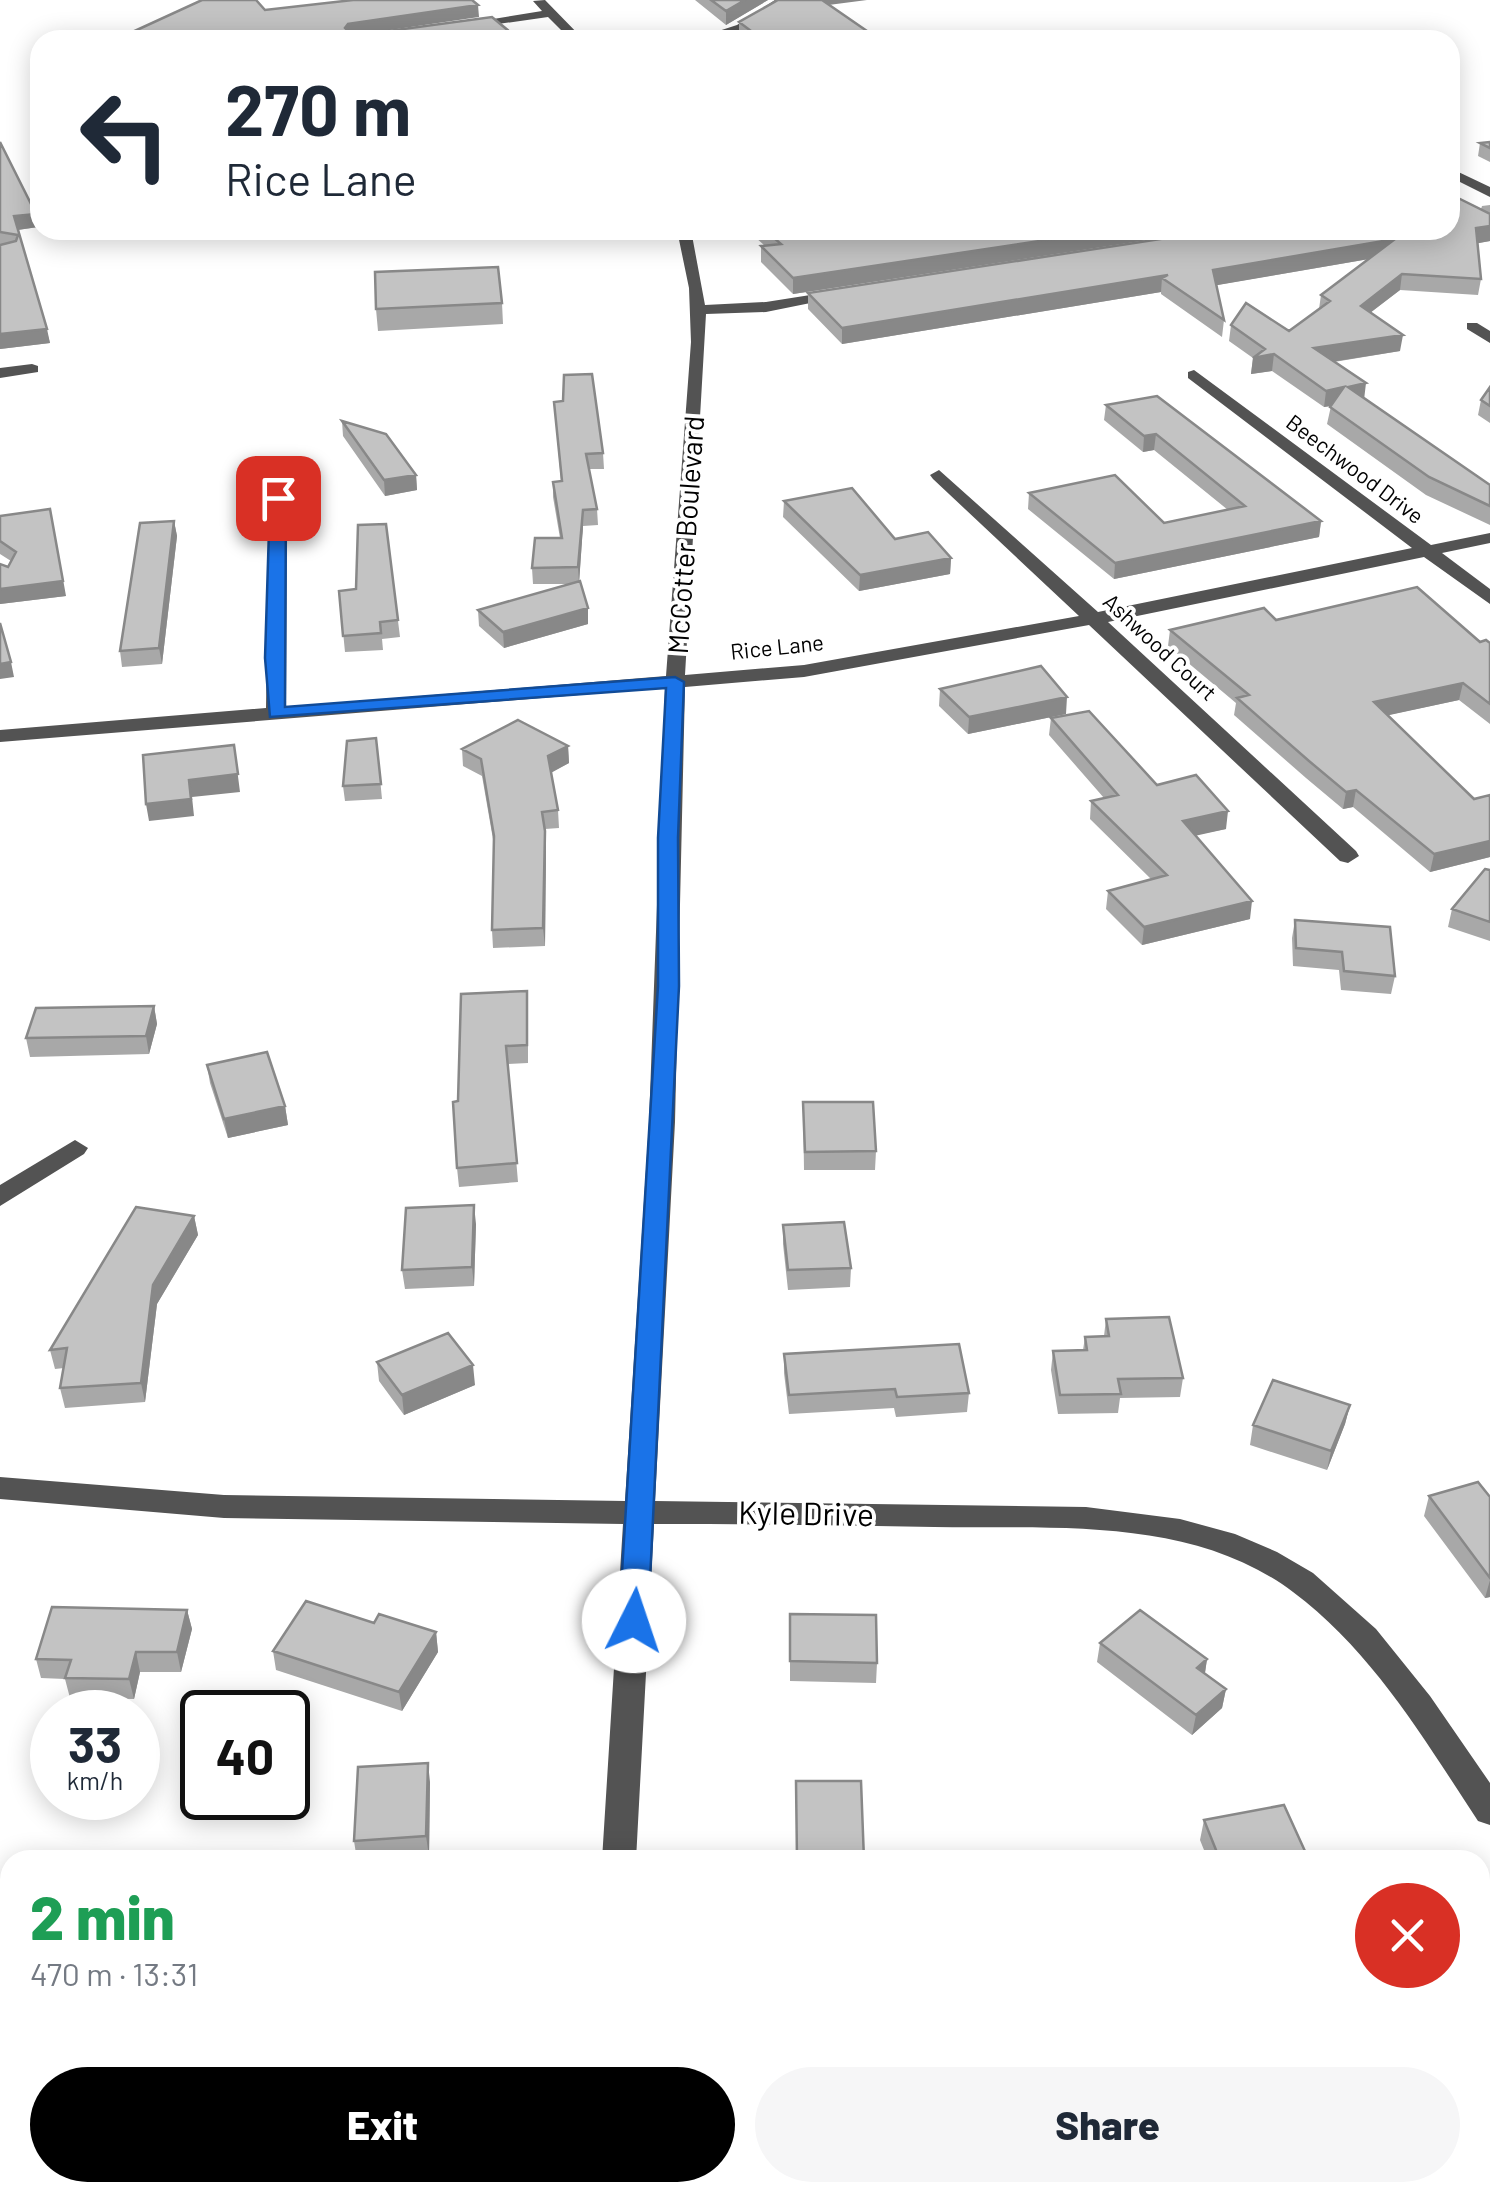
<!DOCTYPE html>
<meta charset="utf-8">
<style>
body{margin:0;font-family:Barlow,sans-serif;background:#f6f6f7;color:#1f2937;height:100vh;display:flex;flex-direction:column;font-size:38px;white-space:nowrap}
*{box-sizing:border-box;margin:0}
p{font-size:32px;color:#747a83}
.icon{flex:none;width:55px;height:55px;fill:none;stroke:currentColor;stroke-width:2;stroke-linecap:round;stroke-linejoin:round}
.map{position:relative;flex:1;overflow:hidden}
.drawer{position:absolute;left:0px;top:1850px;width:1490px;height:352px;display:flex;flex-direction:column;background:#fff;border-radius:30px 30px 0 0;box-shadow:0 5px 25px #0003}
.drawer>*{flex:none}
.banner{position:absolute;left:30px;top:30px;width:1430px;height:210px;border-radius:30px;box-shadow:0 5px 25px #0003;background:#fff;color:#1f2937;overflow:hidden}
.speed{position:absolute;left:30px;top:1690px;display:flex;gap:20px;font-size:50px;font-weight:700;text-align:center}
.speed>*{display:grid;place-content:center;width:130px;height:130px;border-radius:50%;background:#fff;box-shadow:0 5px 25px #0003;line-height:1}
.speed small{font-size:25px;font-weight:400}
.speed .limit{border:5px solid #111;border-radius:15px;background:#fff;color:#111}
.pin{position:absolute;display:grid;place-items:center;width:85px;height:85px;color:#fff;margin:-42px;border-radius:20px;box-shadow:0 5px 15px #0006}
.me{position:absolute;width:110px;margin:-55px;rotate:4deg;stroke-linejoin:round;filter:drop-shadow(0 0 8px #0008)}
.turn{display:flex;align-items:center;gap:35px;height:210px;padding:0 30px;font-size:45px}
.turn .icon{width:130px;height:130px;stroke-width:2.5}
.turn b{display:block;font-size:70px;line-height:85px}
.round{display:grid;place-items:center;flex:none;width:105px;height:105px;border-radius:52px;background:#f6f6f7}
.summary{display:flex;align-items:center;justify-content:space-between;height:170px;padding:0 30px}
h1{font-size:60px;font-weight:800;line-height:75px;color:#1e9e55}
.cta{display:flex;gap:20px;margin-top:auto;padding:20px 30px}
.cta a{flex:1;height:115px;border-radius:60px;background:#000;color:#fff;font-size:40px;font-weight:800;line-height:115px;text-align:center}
.cta a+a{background:#f6f6f7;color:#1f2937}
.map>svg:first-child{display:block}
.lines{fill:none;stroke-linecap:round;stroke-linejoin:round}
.minor{fill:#535353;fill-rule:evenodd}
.wall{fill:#a8a8a8}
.shaded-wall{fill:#888}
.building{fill:#c3c3c3;stroke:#888;stroke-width:2.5}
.route{fill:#1a73e8;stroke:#114b97;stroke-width:2.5}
.labels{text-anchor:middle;stroke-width:8;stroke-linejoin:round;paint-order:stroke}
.far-street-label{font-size:22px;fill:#000;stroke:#fff}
.street-label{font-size:28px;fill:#000;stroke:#fff}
.near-street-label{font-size:32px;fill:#000;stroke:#fff}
</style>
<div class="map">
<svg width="1490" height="2201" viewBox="0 0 1490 2201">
<rect width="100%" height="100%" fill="#fff"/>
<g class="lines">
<path class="minor" d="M545,0l39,40h-13l-23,-23 -85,12 -6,-4 85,-14 -9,-10z
M775,0h14c-28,25 -60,40 -98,40l46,-15z
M1450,168l40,19v10l-40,-20z
M677,230h14l14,75 61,-3 76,-12 8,5 -84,17 -60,2 -21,361 119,-10 275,-49 -146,-137 -3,-4 9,-5 159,142 314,-64 -224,-170v-6l6,-2 237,175 59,-12v10l-48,10 48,36v15l-66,-47 -316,65 248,229 3,5 -11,7 -8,-2 -251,-236 -285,52 -119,10 -10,435 -20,379 431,6 94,12 55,15 42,18 36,21 63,56 54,67 60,87v42l-12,-4c-54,-82 -105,-169 -185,-229 -101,-76 -239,-63 -359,-65 -93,-2 -187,-3 -280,-3l-18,336h-34l21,-336 -399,-6 -224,-19v-22l224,18 401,6 24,-379 16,-434 -665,54v-12l266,-22 3,-210 9,-5 9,5 -1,209 380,-31 25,-334 -2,-54z
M1467,323h10l13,8v12l-23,-14z
M32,364l6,2v6l-38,6v-10z
M75,1140l13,8 -4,6 -84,52v-21z
M582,2192h38l-1,9h-38z"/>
</g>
<path class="wall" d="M695,0h73l-42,25z
M829,5l51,35h-134l-7,-5v-13z
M0,142l36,72 2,13 -20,3 32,113 -50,6z
M1490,142v20l-12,-6 2,-13z
M1490,205v36l-12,2 3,36 -3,16 -78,-5 -30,23 30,38 -66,11 30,36 126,87v40l-64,-30 -99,-71 4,-18 -7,1 -52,-36 -21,3 2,-16 -24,-17 2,-16 58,6 30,-22 2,-14 48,-36 -152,26 7,35 -2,17 -61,-43v-2l-319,52 -34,-35v-16l673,-84 1,-3z
M747,230h466l-420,64 -32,-32v-16h4z
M502,303l1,21 -125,7 -2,-22z
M1490,387v36l-12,-8 3,-15z
M554,402l49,51 1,16h-15l8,40 1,16 -15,1 -4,56 9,26v16l-84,24 -25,-22 -1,-16 94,-26h-39l-1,-16 28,-30 -7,-41v-15l8,-1z
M1106,405l215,116 -2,16 -205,42 -86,-70 1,-16 135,30 64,-13 -74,-60 -11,2 -39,-32z
M342,421l74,54 1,15 -32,6 -42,-60z
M784,501l167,57 -1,16 -91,17 -76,-74z
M0,516l66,80 -66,8v-40l8,3 3,-6 -11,-7z
M174,521l3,15 -15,128 -40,3 -2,-16z
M386,524l14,113 -18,2 1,11 -38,2 -6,-61 17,-2z
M1276,620l214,23v81l-31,-24 -71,15 86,84 16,-4v62l-60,15 -77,-65 -10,2 -37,-31 -72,-63 2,-12 -68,-57 2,-16z
M940,689l126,25 -98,20 -29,-28z
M1051,718l175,111 -31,6 55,84 -108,26 -36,-36 2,-18 43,-12 -61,-60 1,-18 13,-3 -55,-63z
M376,738l6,61 -37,2 -2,-15z
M568,746l1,17 -18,9 7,38 1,18 -14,1 1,20 -1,97 -52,2 -1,-18 2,-85 -12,-69 -19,-10 -1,-17z
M1490,870v71l-42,-14 4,-18z
M1295,920l100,56 -4,18 -50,-4 -2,-20 -46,-4 -1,-28z
M154,1006l3,18 -8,30 -119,3 -4,-19z
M528,1010v53l-20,1 10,118 -59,5 -2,-19 1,-67z
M207,1065l78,41 3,19 -60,13 -18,-55z
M803,1102l73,49 -1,19h-71z
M194,1216l4,19 -41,69 -12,98 -80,6 -5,-20 4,-20 -9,1 -5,-19z
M476,1224l-2,62 -69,3 -3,-19z
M783,1225l68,43 -1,19 -62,3 -5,-46z
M1106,1319l77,59 -3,19 -60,1 -2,15 -60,1 -7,-44 2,-19 30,-1 2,-13 19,-1z
M784,1354l185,39 -2,19 -71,5 -2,-9 -105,6 -5,-41z
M377,1362l98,23 -71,30 -25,-34z
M1350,1405l-5,19 -18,46 -77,-25 3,-20z
M1429,1496l61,1v100l-5,1 -61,-82z
M187,1610l5,19 -11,43h-41l-6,27 -64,-1 -5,-19 -24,-1 -5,-19z
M790,1614l87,49 -1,20 -86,-2z
M374,1623l62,9 2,20 -36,59 -126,-41 -3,-19z
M1100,1643l107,16 -2,14 21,16 -4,19 -30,27 -95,-73z
M430,1782l-1,74 -72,4 -3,-19z
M1204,1820l105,40h-101l-8,-20z
M1489,2164h1v37h-5l-3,-18z
M1328,2192h32l-11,9h-13z"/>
<path class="shaded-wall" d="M745,0h23l-42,25v-14z
M813,0h54l-54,7z
M478,5l1,12 -130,19 -4,-8 3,-4z
M36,214l2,13 -21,3 -3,-14z
M1490,226v15l-16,3 2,-16z
M1113,230h100l-420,64v-16z
M1395,239l-3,16 -180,31 1,-16z
M1402,274l-2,16 -42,32 3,-16z
M1168,275l-6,3 -1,14 -319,52v-16z
M47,329l3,14 -50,6v-15z
M1403,335l-3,16 -88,14 2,-17z
M1274,354l-2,17 -21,3 2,-16z
M1366,383l-2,17 -16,-13z
M1344,387l-2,17 -18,3 2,-16z
M1156,434l-2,16 -11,2 1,-16z
M416,475l1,15 -32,6 -1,-16z
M583,510v16l-4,58 -1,-17z
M174,521l3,15 -15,128 -3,-16z
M1321,521l-2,16 -205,42 1,-16z
M53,523l13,73 -66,8v-15z
M951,558l-1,16 -91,17 1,-16z
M588,608v16l-84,24 -1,-16z
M11,662l3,15 -14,2v-15z
M1463,683l-4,17 -88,19 3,-17z
M1067,697l-1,17 -98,20 1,-17z
M234,745l6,47 -48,5 2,19 -45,5 -3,-17 43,-24z
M568,746l1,17 -20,11 -1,-18z
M1356,790l-3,17 -10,2 3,-17z
M1228,811l-2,18 -45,10 2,-18z
M545,831l1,18 -1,97 -2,-18z
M1490,841v16l-60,15 4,-18z
M1252,901l-2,18 -108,26 2,-18z
M154,1006l3,18 -8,30 -3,-18z
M285,1106l3,19 -60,13 -4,-19z
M474,1205l2,19 -2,62 -2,-19z
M194,1216l4,19 -41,69 -12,98 -4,-19 12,-98z
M473,1365l2,20 -71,30 -2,-20z
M1350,1405l-5,19 -18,46 4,-19z
M1490,1580v17l-5,1z
M187,1610l5,19 -11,43 -4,-20z
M436,1632l2,20 -36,59 -3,-19z
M136,1652l4,20 -6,27 -5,-20z
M1207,1659l-3,20 -7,-11z
M1226,1689l-4,19 -30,27 4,-20z
M428,1763l2,19 -1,74 -3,-20z
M1346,2192h14l-11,9h-6z"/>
<path class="building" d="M202,0h54l9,10 88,-10h119l6,5 -130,19 -3,4 4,4h32l111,-15 24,20 -24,3h-377z
M711,0h34l-19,11z
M778,0h44l58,40h-117l-24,-18z
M0,142l36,72 -22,2 33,113 -47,5v-89l16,-4 2,-6 -18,-3z
M1490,142v6l-10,-5z
M1450,194l40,20v12l-14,2 5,51 -79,-5 -41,32 42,29 -89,13 52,35 -18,4 142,98v21l-61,-29 -99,-70 14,-20 -18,4 -52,-37 -21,4 12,-9 -34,-24 15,-22 43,28 41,-30 -9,-6 74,-56 -182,31 11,50 -62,-42 6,-3 -326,53 -34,-35 411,-63h231z
M765,230h348l-320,48 -32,-32 20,-2z
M498,267l4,36 -126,6 -1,-37z
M592,374l11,79 -17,1 11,55 -14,1 -5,57 -46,1 3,-30h27l-9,-56 9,-1 -8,-79 9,-1 1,-26z
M1490,387v19l-9,-6z
M1157,396l164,125 -206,42 -86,-70 86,-18 49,48 81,-17 -89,-72 -12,2 -38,-31z
M342,421l44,13 30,41 -32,5z
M852,488l43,51 33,-7 23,26 -91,17 -76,-74z
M50,509l13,72 -63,8v-25l8,3 8,-15 -16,-11v-25z
M174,521l-15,127 -39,3 20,-128z
M386,524l12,96 -18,2 1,11 -38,3 -4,-45 17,-2 2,-64z
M580,581l8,27 -85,24 -25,-22z
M1417,587l63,55 6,-2 4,3v61l-27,-21 -89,19 100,97 16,-4v46l-56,13 -78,-64 -10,2 -37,-31 -72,-63 12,-3 -79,-65 94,-22 12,12z
M0,623l11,39 -11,2z
M1041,666l26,31 -98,20 -29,-28z
M1089,711l68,74 39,-10 32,36 -45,10 69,80 -108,26 -36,-36 59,-16 -76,-74 27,-6 -67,-77z
M518,720l50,26 -20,10 10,54 -16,2 3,19 -2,97 -51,2 2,-94 -13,-77 -19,-10z
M376,738l5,46 -38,2 4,-45z
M234,745l4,29 -49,6 2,19 -45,5 -3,-49z
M1485,869l5,1v52l-38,-13z
M1295,920l95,7 5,49 -51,-5 -2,-19 -46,-4z
M527,991v54l-21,1 11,117 -60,5 -4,-66 5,-1 3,-107z
M154,1006l-8,30 -120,2 10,-30z
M267,1052l18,54 -61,13 -17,-54z
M803,1102h70l3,49 -71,1z
M474,1205l-2,62 -70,3 4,-62z
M136,1207l58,9 -41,69 -12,98 -81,5 7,-40 -17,2z
M844,1222l7,46 -63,2 -5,-45z
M1169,1317l14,61 -65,1 3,15 -61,1 -7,-44 34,-1 -2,-13 24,-1 -3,-17z
M448,1333l25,32 -71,30 -25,-33z
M959,1344l10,49 -72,4 -2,-8 -106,6 -5,-41z
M1273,1380l77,25 -19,46 -78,-26z
M1478,1482l12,15v81l-61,-82z
M306,1601l68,22 5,-9 57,18 -37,60 -126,-41z
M52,1607l135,3 -10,42h-41l-7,27 -64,-1 6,-18 -35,-1z
M1140,1610l67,49 -10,9 29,21 -30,26 -96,-72z
M790,1614l86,1 1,48 -87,-2z
M428,1763l-2,73 -72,5 4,-74z
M796,1781h65l3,79h-67z
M1284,1805l25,55h-89l-16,-40z
M234,2192h116l5,7 -2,2h-131z
M802,2192h76l1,9h-76z"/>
<path class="route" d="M278,493l8,5 -1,209 390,-30 9,5 -6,156 1,148 -31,635 -4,8 -10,3 -10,-3 -5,-8 39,-635v-148l8,-150 -396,29 -5,-59 5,-160z"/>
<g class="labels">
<g class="far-street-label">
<text transform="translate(1355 469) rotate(37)" y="8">Beechwood Drive</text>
<text transform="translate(777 647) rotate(-6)" y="8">Rice Lane</text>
<text transform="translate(1160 647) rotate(43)" y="8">Ashwood Court</text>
</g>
<g class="street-label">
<text transform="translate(686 535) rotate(-86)" y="10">McCotter Boulevard</text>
</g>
<g class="near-street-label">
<text transform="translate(806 1514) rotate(1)" y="11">Kyle Drive</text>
</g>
</g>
</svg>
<div class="speed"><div>33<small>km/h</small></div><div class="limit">40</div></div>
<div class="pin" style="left:278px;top:498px;background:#d93025"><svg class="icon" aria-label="arrive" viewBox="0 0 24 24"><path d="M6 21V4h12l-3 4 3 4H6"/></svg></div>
<svg class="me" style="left:634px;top:1621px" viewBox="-20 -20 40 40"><circle r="19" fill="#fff"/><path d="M0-13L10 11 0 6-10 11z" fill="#1a73e8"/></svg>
<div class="banner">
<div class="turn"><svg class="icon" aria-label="left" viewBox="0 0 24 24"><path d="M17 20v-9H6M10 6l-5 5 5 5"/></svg><div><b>270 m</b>Rice Lane</div></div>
</div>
<section class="drawer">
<div class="summary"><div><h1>2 min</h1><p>470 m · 13:31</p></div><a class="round" style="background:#d93025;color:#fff"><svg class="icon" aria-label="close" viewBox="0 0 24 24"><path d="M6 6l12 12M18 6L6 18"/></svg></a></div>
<div class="cta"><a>Exit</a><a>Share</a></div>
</section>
</div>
